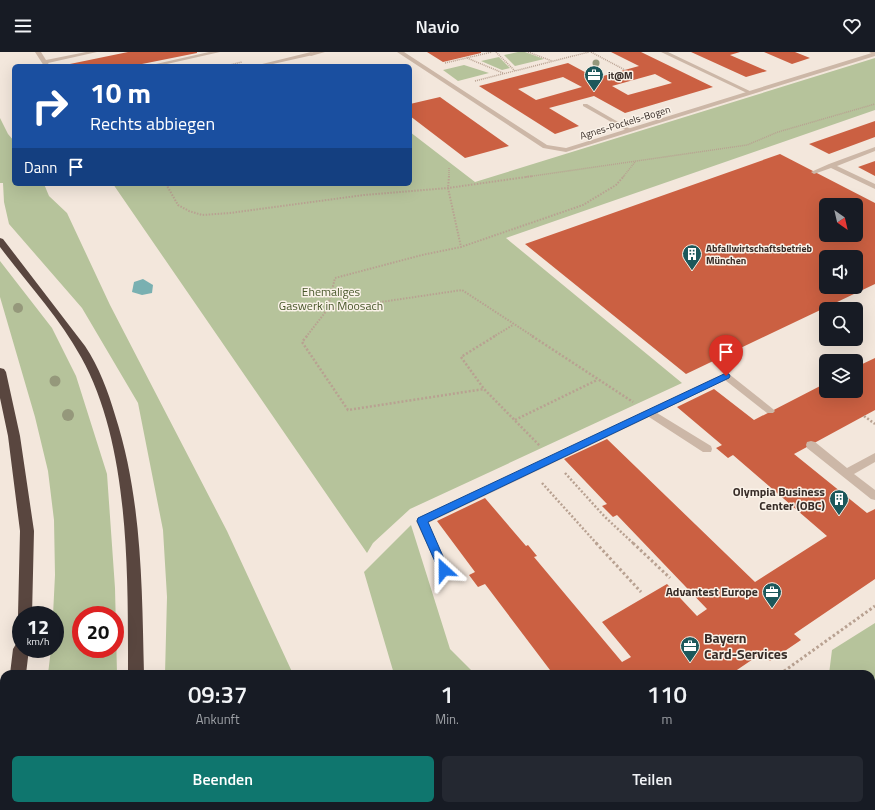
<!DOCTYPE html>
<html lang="de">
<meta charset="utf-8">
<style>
body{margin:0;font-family:"Titillium Web",sans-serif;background:#242831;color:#f1f3f6;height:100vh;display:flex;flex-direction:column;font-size:15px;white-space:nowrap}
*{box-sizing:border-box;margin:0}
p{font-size:13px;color:#9ea1a6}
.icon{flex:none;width:22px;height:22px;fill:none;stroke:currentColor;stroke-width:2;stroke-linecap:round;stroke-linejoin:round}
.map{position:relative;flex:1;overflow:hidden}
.side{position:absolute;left:0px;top:618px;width:875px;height:140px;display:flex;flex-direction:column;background:#171b24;border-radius:12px 12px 0 0;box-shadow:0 4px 16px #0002}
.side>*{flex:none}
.hud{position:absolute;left:12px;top:12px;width:400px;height:122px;border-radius:6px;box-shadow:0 4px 16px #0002;background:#1a4fa0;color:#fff;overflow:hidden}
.needle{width:26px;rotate:146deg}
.fabs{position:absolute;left:819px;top:146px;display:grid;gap:8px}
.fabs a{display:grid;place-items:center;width:44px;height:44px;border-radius:6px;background:#171b24;box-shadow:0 4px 16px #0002;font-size:20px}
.speed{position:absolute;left:12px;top:554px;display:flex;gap:8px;font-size:20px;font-weight:700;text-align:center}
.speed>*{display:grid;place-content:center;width:52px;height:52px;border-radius:50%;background:#171b24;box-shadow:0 4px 16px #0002;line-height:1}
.speed small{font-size:10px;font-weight:400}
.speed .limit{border:6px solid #d22;background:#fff;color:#111}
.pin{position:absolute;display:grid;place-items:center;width:34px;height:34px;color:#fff;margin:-41px -17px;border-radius:50% 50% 50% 0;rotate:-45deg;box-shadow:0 0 4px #0007}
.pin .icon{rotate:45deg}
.me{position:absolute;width:44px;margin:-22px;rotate:336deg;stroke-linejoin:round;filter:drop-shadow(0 0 3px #0008)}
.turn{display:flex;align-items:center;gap:14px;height:84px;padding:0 12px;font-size:18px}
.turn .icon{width:52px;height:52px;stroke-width:2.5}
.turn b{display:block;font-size:28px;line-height:34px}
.then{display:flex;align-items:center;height:38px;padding:0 12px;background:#0003;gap:8px;font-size:15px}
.eta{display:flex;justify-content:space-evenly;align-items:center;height:68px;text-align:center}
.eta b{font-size:24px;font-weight:600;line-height:28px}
.action{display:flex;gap:8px;margin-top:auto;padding:8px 12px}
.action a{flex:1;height:46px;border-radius:6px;background:#0f766e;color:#fff;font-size:16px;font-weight:600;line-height:46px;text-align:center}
.action a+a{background:#242831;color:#f1f3f6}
header{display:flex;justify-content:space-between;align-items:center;height:52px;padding:0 12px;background:#171b24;font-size:18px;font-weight:600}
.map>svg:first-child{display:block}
.green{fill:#b6c39b;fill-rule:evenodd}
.water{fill:#79b0b1}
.building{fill:#cb6042;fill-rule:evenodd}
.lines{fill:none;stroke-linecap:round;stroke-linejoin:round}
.path-far3{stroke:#b8a191;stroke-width:1.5;stroke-dasharray:1 1;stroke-linecap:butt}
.path-far2{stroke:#b8a191;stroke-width:2;stroke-dasharray:1.5 1.5;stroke-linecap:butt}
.path-far1{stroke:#b8a191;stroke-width:2.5;stroke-dasharray:2 2;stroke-linecap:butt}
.path{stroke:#b8a191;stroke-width:3;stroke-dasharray:2.5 2.5;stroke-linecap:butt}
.lane{fill:#ccb7a7;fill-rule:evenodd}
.street{fill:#ccb7a7;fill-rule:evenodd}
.highway{fill:#59463f;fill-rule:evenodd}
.tree{fill:#95987b}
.route{fill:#1a73e8;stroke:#114b97}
.labels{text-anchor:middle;stroke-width:3;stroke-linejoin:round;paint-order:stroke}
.far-poi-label{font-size:10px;font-weight:bold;fill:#382d28;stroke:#faf2e8;text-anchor:start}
.far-street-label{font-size:10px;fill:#382d28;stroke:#faf2e8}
.park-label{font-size:12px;fill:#48572b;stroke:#faf2e8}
.poi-label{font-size:12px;font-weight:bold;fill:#382d28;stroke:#faf2e8;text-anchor:end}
.near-poi-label{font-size:14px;font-weight:bold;fill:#382d28;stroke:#faf2e8;text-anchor:start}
</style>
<header><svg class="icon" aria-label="menu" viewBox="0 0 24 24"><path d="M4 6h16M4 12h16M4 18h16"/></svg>Navio<svg class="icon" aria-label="heart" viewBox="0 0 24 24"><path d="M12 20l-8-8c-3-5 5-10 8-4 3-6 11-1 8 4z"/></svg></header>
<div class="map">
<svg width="875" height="758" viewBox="0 0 875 758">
<rect width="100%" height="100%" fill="#f3e7dc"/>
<path class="green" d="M518,0h7l19,7 -29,7 -11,-11z
M499,5l11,11 -8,2 -21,-9z
M875,6v52l-369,128 176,145 -272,126 -37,34 -6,10 -254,-369h297v-52l65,50z
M464,13l25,8 -31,8 -15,-11z
M0,66l8,16 6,7v43h30l5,12 18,17 43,92 117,226 66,143h-128l2,-77 -4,-67 -25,-127 -56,-95 -73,-84 -5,-22 -1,-19h-3z
M0,209l52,67 24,48 31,98 8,114 2,86h-69l3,-25h4v-34h-2l2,-40 -1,-55 -6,-49 -13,-54 -35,-120zM81,563h34v34h-34z
M411,473l39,124 25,25h-81l-30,-102z
M875,571v83l-4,2v-34h-42l3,-24z
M23,754h92l1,4h-94z
M182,754h132l3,4h-134z
M433,754h106l8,4h-112z
M630,754h205l-5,4h-205z"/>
<path class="water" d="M143,227l10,6 -1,8 -10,2 -10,-3 2,-10z"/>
<path class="building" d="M128,0h69v1l-65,13h-66l-1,-1z
M427,0h54v1l-38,9z
M611,0h30l72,35 -88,26 -31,-17 -45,12 30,18 -24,8 -76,-48 89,-23 28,15 43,-12zM655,22l17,9 -44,12 -16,-9zM563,25l19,10 -46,13 -18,-11z
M691,0h49l-10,3 37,16 -21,6z
M764,0h31l15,6 -18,6z
M440,45l7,5 62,44 -44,12 -55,-42v-12z
M875,69v16l-46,17 -20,-10z
M780,102l95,49v81l-189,90 -161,-130zM826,153h30v30h-30zM826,205h30v30h-30z
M875,109v15l-17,-9z
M875,306v52l-81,44 73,59 8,-4v70l-81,55 7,6 -31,21 -8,-8 -31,21h-178l-68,-90 -7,3 -9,-12 6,-3 -38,-51 48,-23 41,48 2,-1 9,11 -3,1 88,105 9,-5 -29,-35 65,-38 30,32 10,-7 -90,-94 -4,2 -11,-11 5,-2 -43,-45 43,-20 148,143 72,-46 -94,-81 -5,3 -12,-10 6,-3 -45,-38 37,-18 40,31 72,-37v8h30v-24z
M520,754h19l-6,4h-11z"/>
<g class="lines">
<path class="path-far3" d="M496,0l19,19
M528,0l24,9
M591,0l34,18
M467,6l36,15
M445,11l47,-11
M225,14l17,-4
M475,29l114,-29
M449,125v-9
M526,125l221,-32 31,-13 97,-28
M623,125l12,-15"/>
<path class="path-far2" d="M449,124l-1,12 13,59
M166,132l12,21 11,6 13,4 28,-2 134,-18 84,-7 85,-12
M327,258l8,-32 87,-23 39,-8 122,-42 33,-20 8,-9
M306,285l21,-27 135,-20 72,47
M493,285l20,-12"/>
<path class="path-far1" d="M307,284l-5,6 46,68 136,-21
M495,284l-34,21 23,32 56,57
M532,284l101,66
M864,364l11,8
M515,368l82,-40
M565,421l40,44 29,27
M542,431l55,61"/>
<path class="path" d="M596,491l45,49
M633,491l37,35
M780,622l95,-68
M871,677l4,-2
M233,754l1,4
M604,754l3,4
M741,758l7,-4"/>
<path class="lane" d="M35,0h6l5,8 40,-8h11l-49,11 2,3h-6z
M209,0h11l-62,14h-11z
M311,0l2,1v2l-49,11h-10z
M661,0h7l86,41 -5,1z
M869,0h6v3z
M583,52h4l45,26 -5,1 -44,-25z
M875,95v4l-38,15 38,18v5l-44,-21 -17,6 -3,-2 18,-8z
M726,321l3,1 44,35 2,2 -2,2h-6l-42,-33 -68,33 54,33 1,3 -1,3h-8l-54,-35 -221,106 22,47 -2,3 -4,2 -4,-2 -24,-52 2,-3z
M811,389l4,1 32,26 28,-15v9l-21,12 21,16v10l-4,-1 -64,-51 -1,-3 1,-3z"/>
<path class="street" d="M313,0h12l-14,4 -3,-2z
M397,0h7l143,93 19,3 309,-96v4l-309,96 -23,-4z"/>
<path class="highway" d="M0,186l3,1 82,107c14,21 23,45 30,69 27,83 27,172 29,259h-16c0,-99 2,-229 -47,-317 -22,-40 -54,-74 -81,-110z
M0,316l4,1 2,3 14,64 14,95 -2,84h-11v5l-3,-5 2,-84 -12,-95 -8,-38z
M21,590v7h8l-3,25h-16l3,-25 3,-5z
M4,693v29l-4,1v-29z
M129,754h18v4h-18z"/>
</g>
<g class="tree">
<circle cx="596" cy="11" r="3.5"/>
<circle cx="18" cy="256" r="5"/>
<circle cx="55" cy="329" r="5.5"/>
<circle cx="68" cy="363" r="6"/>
</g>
<path class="route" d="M726,321l3,1 1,2 -1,2 -301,144 21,48 -2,3 -3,1 -4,-1 -23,-52 1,-3z"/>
<defs>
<g id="office-pin" transform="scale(1)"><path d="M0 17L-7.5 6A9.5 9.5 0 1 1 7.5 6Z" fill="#1c585b" stroke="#faf2e8"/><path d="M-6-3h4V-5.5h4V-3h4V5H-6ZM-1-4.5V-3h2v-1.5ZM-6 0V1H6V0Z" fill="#fff"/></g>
<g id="building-pin" transform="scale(1)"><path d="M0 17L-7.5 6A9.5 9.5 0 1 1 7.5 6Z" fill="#1c585b" stroke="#faf2e8"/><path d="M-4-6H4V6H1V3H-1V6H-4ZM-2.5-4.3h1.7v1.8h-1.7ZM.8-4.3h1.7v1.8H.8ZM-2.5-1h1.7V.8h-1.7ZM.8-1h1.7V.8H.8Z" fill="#fff"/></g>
</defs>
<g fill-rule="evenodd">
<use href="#office-pin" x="594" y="23"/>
<use href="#building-pin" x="692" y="202"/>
<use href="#building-pin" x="839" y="447"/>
<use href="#office-pin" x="772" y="540"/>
<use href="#office-pin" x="690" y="594"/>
</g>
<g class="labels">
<g class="far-poi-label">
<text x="608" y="27">it@M</text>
<text x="706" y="200">Abfallwirtschaftsbetrieb<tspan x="706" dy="12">München</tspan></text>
</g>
<g class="far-street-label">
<text transform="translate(625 70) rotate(-17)" y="4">Agnes-Pockels-Bogen</text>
</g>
<g class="park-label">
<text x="331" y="244">Ehemaliges<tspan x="331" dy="14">Gaswerk in Moosach</tspan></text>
</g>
<g class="poi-label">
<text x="825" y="444">Olympia Business<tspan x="825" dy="14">Center (OBC)</tspan></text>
<text x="758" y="544">Advantest Europe</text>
</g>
<g class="near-poi-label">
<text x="704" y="591">Bayern<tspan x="704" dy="16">Card-Services</tspan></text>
</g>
</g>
</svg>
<div class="fabs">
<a><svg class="needle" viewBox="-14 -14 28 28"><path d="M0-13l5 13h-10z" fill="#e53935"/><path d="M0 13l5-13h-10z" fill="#9ea1a6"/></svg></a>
<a><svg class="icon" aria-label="sound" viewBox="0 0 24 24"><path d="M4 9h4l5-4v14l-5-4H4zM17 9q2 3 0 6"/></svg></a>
<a><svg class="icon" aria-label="search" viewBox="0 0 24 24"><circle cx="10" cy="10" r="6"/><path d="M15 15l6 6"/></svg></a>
<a><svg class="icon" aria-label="layers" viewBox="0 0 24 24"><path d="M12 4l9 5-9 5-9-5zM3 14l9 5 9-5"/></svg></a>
</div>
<div class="speed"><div>12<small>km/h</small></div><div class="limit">20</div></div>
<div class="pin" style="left:726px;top:324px;background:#d93025"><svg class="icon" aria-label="arrive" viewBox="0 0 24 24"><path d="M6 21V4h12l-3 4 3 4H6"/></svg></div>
<svg class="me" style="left:444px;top:518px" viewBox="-20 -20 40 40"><path d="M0-17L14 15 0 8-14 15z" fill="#1a73e8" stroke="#fff" stroke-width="4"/></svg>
<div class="hud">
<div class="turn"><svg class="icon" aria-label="right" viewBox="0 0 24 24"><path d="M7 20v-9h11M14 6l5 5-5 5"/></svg><div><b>10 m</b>Rechts abbiegen</div></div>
<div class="then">Dann<svg class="icon" aria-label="arrive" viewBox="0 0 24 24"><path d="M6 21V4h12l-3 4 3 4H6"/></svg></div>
</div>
<section class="side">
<div class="eta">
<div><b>09:37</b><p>Ankunft</p></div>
<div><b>1</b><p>Min.</p></div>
<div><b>110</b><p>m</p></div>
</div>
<div class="action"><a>Beenden</a><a>Teilen</a></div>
</section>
</div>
